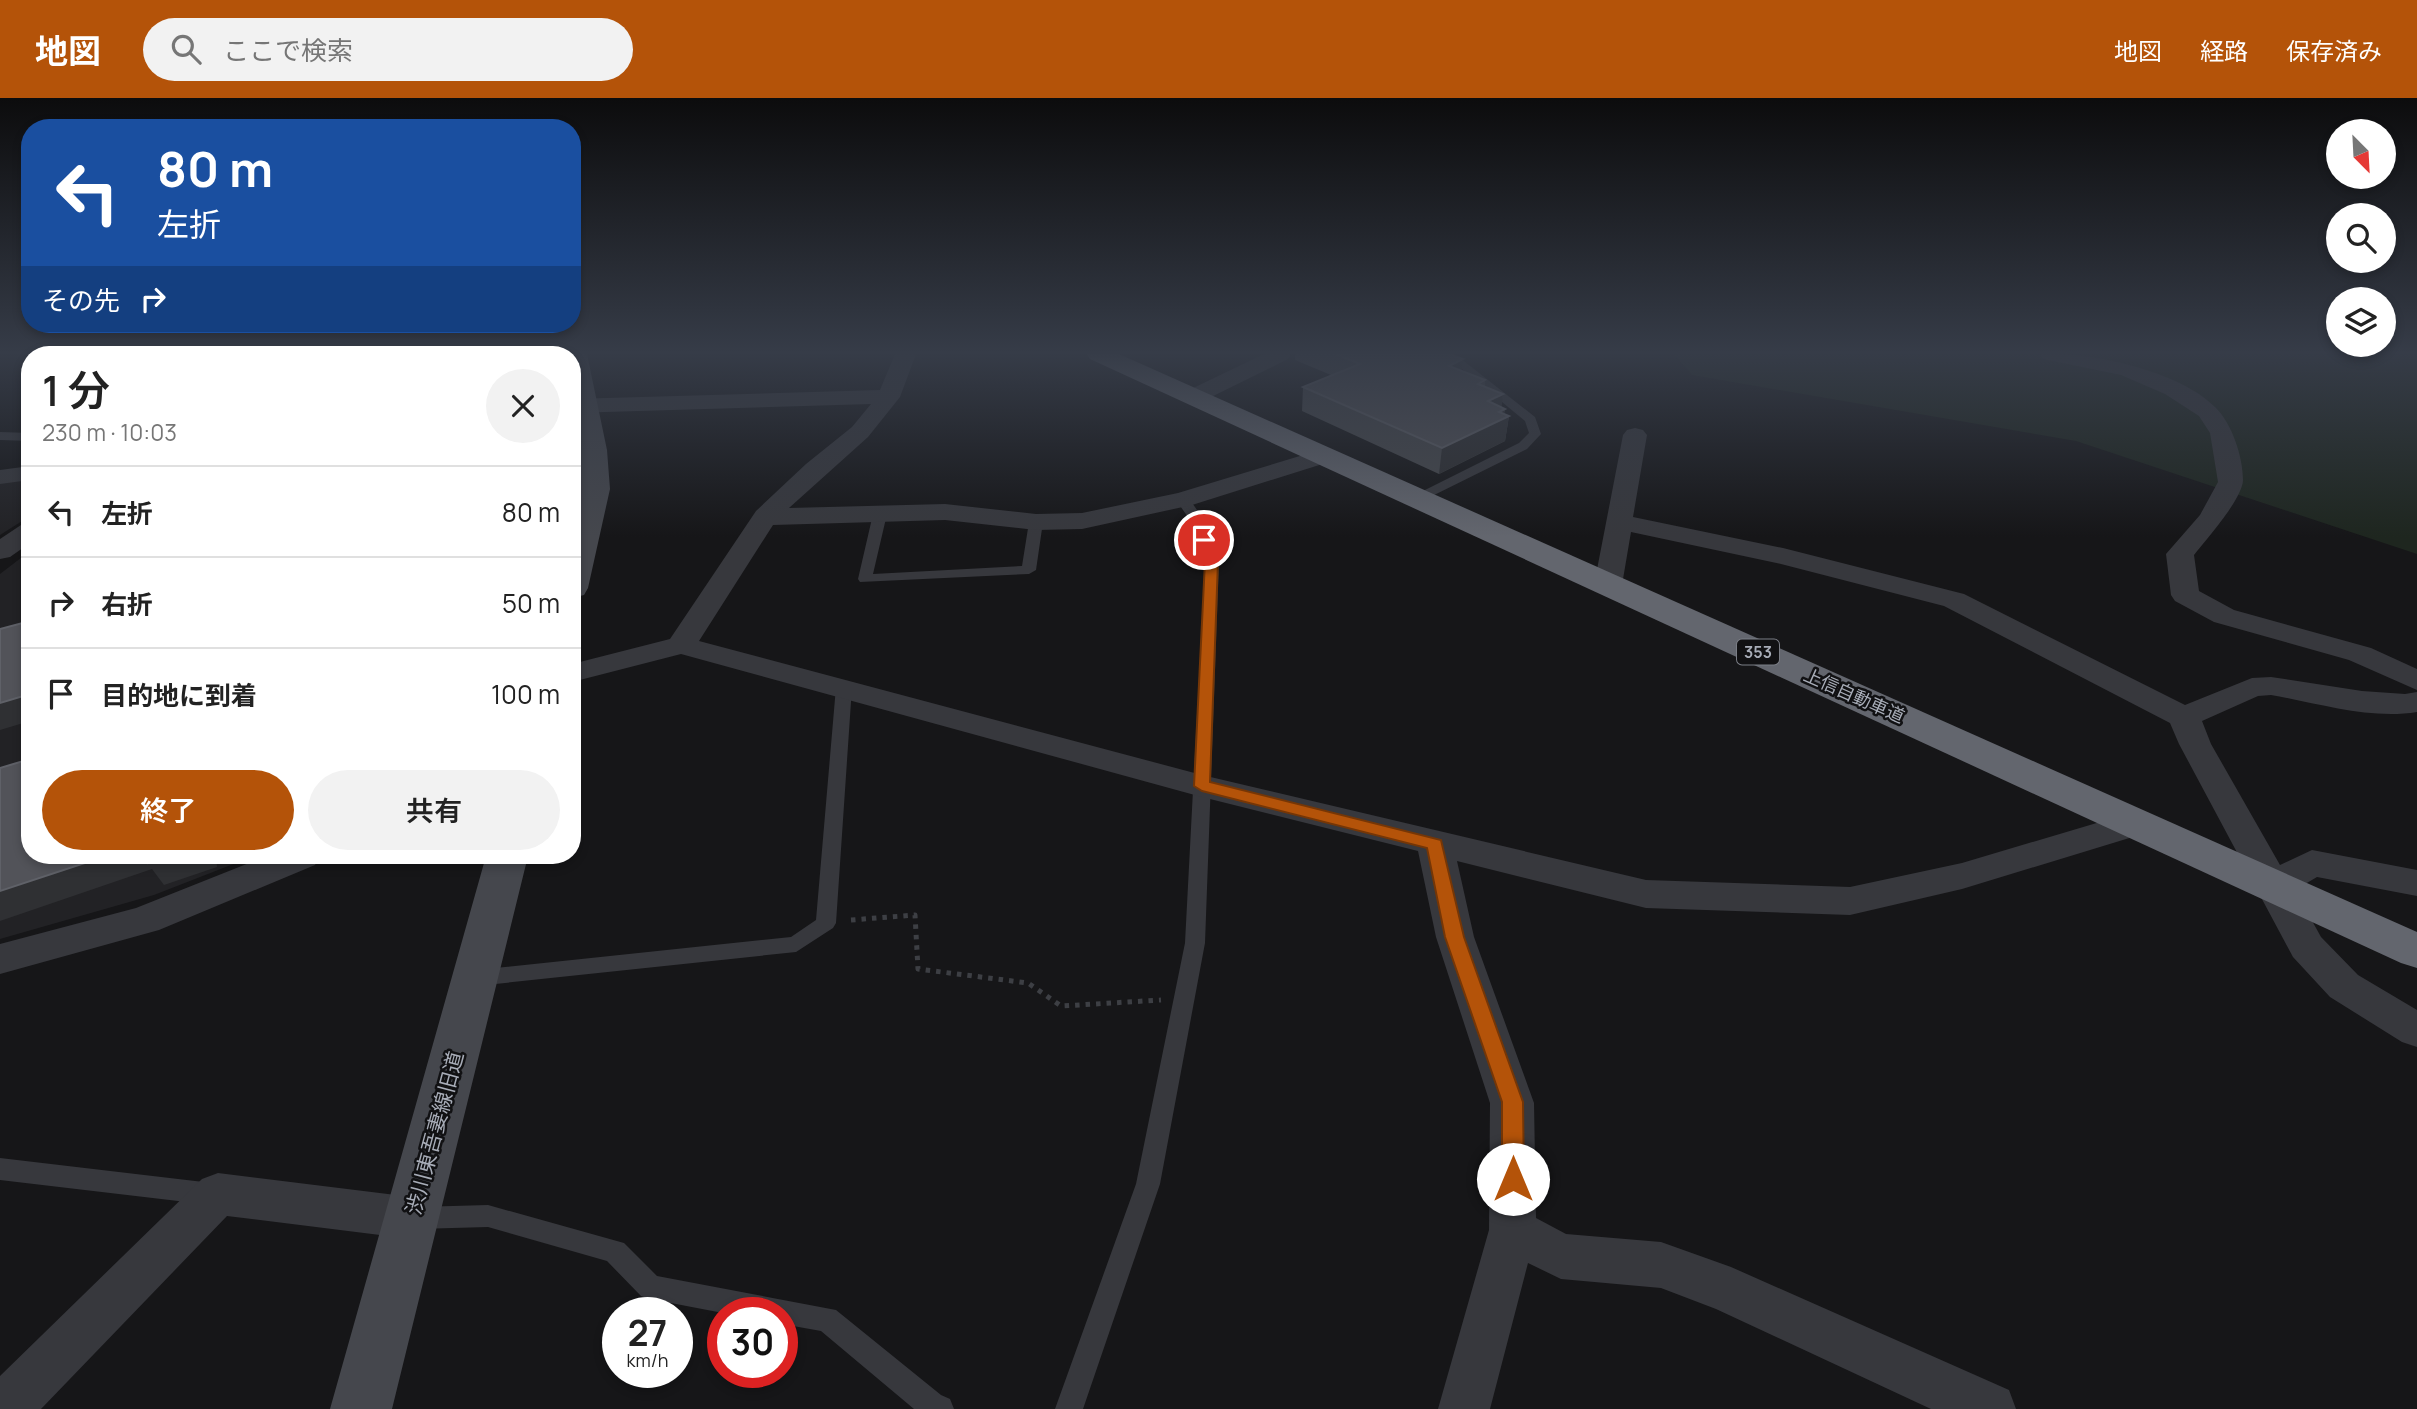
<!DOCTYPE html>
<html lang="ja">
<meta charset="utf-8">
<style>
body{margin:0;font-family:Manrope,"Noto Sans JP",sans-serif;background:#f2f2f2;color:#222;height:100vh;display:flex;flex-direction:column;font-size:26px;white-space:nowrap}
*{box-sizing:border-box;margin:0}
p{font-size:23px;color:#767676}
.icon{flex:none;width:38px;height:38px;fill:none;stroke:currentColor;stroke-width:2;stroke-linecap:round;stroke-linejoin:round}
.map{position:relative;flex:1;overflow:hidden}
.panel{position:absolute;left:21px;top:248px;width:560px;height:518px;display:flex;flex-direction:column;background:#fff;border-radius:28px;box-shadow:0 4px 10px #0003}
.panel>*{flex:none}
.guide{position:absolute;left:21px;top:21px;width:560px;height:214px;border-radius:28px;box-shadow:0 4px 10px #0003;background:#1a4fa0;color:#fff;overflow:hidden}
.needle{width:46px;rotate:156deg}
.tools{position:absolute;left:2326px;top:21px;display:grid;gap:14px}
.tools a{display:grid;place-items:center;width:70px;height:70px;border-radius:50%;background:#fff;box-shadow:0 4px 10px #0003;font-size:35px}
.speed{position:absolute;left:602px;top:1199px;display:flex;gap:14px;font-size:35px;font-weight:700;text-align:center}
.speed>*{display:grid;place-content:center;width:91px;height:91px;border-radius:50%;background:#fff;box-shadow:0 4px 10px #0003;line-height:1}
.speed small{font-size:18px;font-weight:400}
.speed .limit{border:10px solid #d22;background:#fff;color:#111}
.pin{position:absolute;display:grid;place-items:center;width:60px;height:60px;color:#fff;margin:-30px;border:4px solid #fff;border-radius:50%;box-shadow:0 2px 7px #0007}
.me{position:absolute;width:77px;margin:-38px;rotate:0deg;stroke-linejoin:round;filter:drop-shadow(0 0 5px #0008)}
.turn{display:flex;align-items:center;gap:24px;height:147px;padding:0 21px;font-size:32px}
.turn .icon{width:91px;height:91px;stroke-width:2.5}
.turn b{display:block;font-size:49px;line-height:60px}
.then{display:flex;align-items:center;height:66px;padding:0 21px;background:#0003;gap:14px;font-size:26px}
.round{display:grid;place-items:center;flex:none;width:74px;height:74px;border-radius:37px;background:#f2f2f2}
.overview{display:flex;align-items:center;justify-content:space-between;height:119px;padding:0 21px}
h1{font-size:42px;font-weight:600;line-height:52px}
.primary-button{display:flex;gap:14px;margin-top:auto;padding:14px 21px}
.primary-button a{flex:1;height:80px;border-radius:42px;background:#b45309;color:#fff;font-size:28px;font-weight:600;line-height:80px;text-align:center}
.primary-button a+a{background:#f2f2f2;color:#222}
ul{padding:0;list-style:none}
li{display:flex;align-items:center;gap:21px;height:91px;padding:0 21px;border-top:2px solid #e0e0e0}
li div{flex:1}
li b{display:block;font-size:26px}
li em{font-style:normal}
header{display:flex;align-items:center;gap:42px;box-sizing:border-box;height:98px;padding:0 35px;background:#b45309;color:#fff}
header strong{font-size:33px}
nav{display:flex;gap:38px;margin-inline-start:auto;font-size:24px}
.search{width:490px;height:63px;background:#f2f2f2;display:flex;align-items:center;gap:18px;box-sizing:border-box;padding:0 24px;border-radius:38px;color:#767676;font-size:26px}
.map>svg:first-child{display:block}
.built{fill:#222225}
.green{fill:#1e261f}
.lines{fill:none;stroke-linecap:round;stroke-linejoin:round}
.path{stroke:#3d3f44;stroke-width:5;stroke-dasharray:4.5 6;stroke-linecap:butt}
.lane{fill:#37383d;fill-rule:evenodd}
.street{fill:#37383d;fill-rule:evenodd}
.secondary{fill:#45474d;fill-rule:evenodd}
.highway{fill:#63666e;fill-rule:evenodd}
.wall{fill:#47494d}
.shaded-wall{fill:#2f3033}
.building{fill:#525359;stroke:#5f6168;stroke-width:2}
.route{fill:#b45309;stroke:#753606;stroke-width:2}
.labels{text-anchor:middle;stroke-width:5;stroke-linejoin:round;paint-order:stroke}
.shield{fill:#111113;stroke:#7b7e86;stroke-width:2}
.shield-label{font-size:16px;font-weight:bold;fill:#a8adb8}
.street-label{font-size:18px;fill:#a8adb8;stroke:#111113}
.near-street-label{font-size:21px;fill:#a8adb8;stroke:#111113}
</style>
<header>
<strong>地図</strong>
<div class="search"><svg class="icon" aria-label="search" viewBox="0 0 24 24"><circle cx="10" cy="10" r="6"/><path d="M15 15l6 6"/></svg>ここで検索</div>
<nav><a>地図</a><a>経路</a><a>保存済み</a></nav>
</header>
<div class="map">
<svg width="2417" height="1311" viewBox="0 0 2417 1311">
<rect width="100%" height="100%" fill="#161618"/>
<path class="built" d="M30,380v38l-30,19v-53z
M30,453v305h224l-100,39 -154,44v-365z"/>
<path class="green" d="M1674,256h743v200l-341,-113 -384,-66z"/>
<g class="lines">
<path class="path" d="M851,822l64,-5 3,54 110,14 33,23 100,-6"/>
<path class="lane" d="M1444,256h11l80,63 6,17 -14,15 -109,54 -7,-4 2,-3 106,-53 10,-10 -4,-12z
M0,334l30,1v8l-30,-1z
M1183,398l5,1 16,23 15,41 -14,382 -45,241 -77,225h-28l81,-225 49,-241 20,-382 -15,-41 -14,-20z
M880,412l7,4 -14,60 149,-8 7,-44 7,-4 7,4 -7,48 -7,4 -169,8 -2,-3 15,-65z
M844,584l8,5 -16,236 -3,5 -37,24 -320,34 -7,-2 -4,-6 4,-6 7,-2 315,-33 25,-17 20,-233z
M0,1060l212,25 9,3 3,8 -3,8 -9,3 -212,-25z
M488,1107l136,38 33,33 179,34 105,85 9,4 4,10h-40l-93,-78 -39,-7v-12l-59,1 -73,-14 -9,-3 -34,-35 -119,-34 -71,2 -9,-3 -3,-8 3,-8 9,-3z"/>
<path class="street" d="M895,256h21l-16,43 -32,40 -79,71 156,-4 91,10 46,-1 96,-20 145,-44 9,2 3,5 -3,5 -140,44 -110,24 -46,1 -91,-10 -172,5 -74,116 503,134 444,105 204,7 112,-24 175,-52 12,3 6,9 -6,9 -187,57 -112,26 -204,-7 -189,-47 17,76 60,166 2,115 30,16 95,8 70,25 278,123 7,19h-85l-215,-100 -55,-21 -100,-9 -33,-16 -38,146h-52l51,-179 1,-127 -54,-166 -18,-86 -216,-54 -521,-143 -109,28v-18l98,-25 86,-128 50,-47 46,-37 19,-23 -299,9v-14l308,-9z
M1264,256h27l-3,5 -85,42h-16l-3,-5 3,-5z
M2040,256c49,-3 140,17 175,53 17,16 28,50 28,73 0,18 -37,60 -49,75l5,36 35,19 137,38 46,21v21l-68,-30 -135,-38 -39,-21 -4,-6 -5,-41 34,-39 18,-33 -8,-49 -11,-17 -34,-22 -44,-19 -78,-16z
M1635,330l8,2 4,5 -14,82 150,31 181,46 221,111 67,-27 19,-1 91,14 43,3 12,-2v20c-47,8 -100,-9 -146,-17l-13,1 -56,25 9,23 69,121 32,-15 105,20v26l-100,-19 -22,13 26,47 37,38 59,35v37l-15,-5 -72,-45 -37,-40 -114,-213 -9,-21 -226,-117 -163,-42 -150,-32 -9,53 -4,6 -10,2 -10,-2 -4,-6 29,-150 4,-5z
M30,368v14l-30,4v-14z
M30,425v20l-20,14 -10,2v-20l21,-14z
M267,758h53l-5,9 -156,65 -159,44v-30l136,-36z
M218,1075l194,24 17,6 7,15 -7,15 -17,6 -185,-23 -186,193h-41v-33l202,-197z"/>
<path class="secondary" d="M563,256h24l20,96 3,39 -22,99 -4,7 -12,3v-77l8,-32 -1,-39 -7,-40v-55z
M486,758h42l-136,553h-62z"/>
<path class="highway" d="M1087,256h32l1298,578v36l-16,-5 -1311,-604z"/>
</g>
<path class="wall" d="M1295,256h155l12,17 23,9v6l18,8 -2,13 4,2 -1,5 5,2 -4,25 -66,33 -137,-63 1,-24 28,-12 -36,-15z"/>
<path class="shaded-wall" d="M1446,256h4l-1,11 14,-6 -3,24 -14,6z
M1503,296l-2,17 4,-2 -1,10 5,-3 -4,25 -66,33 3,-26 46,-47z
M30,596v27l-30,9v-27z
M106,758h110l1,11 -53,18 -12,-16 -152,52v-30z"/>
<path class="building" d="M1336,256h112l15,5 -14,7 36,14 -7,4 25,10 -15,7 17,8 -6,3 10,4 -67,32 -139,-61 57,-23z
M30,523v73l-30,9v-74z
M30,661v97h76l-106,35v-123z
M147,758h21l-20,7z"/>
<linearGradient id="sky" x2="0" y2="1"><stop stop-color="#0c0c0d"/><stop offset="0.58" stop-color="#363c48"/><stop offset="1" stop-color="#363c48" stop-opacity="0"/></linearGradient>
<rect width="2417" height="439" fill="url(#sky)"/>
<path class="route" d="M1204,438l7,4 7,21 -8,221 231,58 23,97 59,165 1,77 -4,7 -7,3 -8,-3 -3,-7v-77l-57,-165 -18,-89 -225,-57 -8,-5 11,-225 -7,-21z"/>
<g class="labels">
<rect class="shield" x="1737" y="541.5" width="42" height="25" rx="5"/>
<g class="shield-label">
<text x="1758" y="560">353</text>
</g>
<g class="street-label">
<text transform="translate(1854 598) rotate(24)" y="6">上信自動車道</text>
</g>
<g class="near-street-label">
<text transform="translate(435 1035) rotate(-75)" y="7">渋川東吾妻線旧道</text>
</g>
</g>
</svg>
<div class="tools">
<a><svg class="needle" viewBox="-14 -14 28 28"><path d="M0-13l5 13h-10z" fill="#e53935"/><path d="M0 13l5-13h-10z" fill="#767676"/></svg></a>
<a><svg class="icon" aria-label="search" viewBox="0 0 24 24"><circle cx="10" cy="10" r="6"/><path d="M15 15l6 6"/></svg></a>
<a><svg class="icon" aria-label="layers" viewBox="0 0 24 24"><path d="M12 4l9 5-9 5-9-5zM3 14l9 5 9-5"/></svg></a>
</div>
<div class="speed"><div>27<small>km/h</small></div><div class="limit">30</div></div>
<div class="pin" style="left:1204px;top:442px;background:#d93025"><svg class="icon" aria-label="arrive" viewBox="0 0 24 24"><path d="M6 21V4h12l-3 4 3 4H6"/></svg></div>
<svg class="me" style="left:1513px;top:1081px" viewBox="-20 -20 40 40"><circle r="19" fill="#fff"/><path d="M0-13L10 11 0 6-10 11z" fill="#b45309"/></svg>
<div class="guide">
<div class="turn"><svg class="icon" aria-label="left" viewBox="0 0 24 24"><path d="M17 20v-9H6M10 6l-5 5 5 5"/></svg><div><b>80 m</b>左折</div></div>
<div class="then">その先<svg class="icon" aria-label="right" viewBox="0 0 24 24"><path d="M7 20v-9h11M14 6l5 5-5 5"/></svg></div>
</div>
<section class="panel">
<div class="overview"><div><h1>1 分</h1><p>230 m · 10:03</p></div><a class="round"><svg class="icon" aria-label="close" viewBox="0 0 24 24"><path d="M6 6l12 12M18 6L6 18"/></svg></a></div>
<ul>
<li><svg class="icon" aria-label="left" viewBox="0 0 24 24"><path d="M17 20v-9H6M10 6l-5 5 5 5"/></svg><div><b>左折</b></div><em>80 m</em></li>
<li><svg class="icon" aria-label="right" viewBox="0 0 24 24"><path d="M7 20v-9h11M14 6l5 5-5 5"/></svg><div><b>右折</b></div><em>50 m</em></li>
<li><svg class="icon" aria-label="arrive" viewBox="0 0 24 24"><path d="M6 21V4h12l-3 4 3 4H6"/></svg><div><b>目的地に到着</b></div><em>100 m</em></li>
</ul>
<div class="primary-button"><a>終了</a><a>共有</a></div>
</section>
</div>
